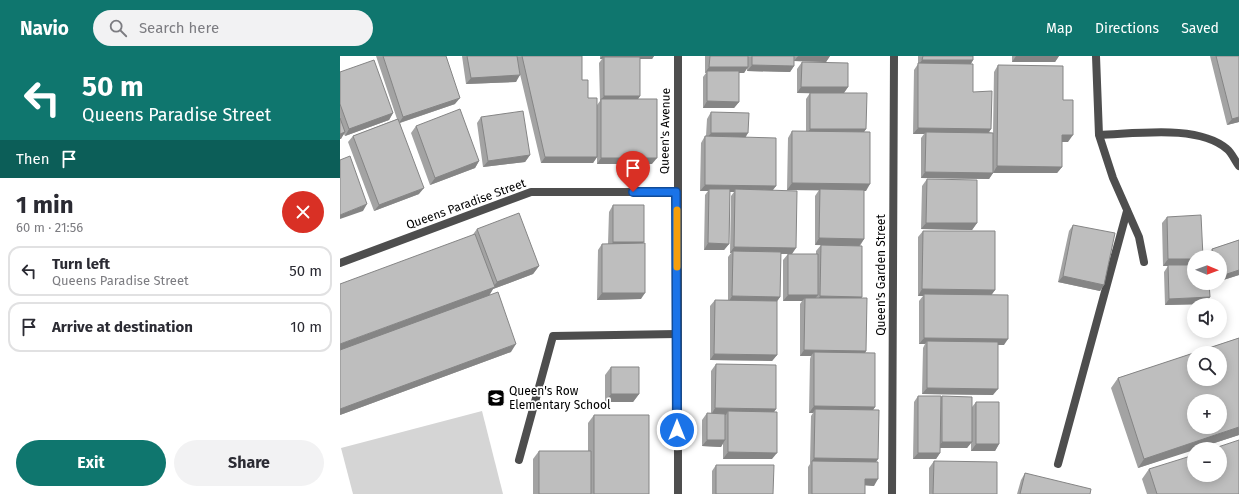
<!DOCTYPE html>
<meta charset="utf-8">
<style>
body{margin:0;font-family:"Fira Sans",sans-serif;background:#f2f2f3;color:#2b2b33;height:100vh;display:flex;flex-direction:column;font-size:15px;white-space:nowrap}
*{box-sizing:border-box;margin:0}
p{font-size:13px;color:#7c7c81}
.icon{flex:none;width:22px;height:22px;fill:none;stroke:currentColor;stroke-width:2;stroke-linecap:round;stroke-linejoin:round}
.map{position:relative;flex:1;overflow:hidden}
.drawer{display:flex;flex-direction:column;background:#fff;width:340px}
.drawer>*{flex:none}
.hud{background:#0f766e;color:#fff;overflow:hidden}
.needle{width:26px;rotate:91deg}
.controls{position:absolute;left:847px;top:194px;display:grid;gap:8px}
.controls a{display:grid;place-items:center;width:40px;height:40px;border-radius:50%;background:#fff;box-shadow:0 2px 10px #0003;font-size:20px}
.pin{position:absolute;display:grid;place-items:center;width:34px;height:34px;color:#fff;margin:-41px -17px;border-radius:50% 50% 50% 0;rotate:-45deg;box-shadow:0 0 4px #0007}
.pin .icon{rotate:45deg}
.me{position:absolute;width:44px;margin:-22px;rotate:0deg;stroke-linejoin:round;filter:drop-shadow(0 0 3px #0008)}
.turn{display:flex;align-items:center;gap:14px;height:84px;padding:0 16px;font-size:18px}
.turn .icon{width:52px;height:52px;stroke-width:2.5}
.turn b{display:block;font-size:28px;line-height:34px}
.then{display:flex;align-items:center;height:38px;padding:0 16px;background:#0003;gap:8px;font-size:15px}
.round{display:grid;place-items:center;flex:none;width:42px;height:42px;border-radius:21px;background:#f2f2f3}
.headline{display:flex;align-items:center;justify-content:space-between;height:68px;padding:0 16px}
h1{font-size:24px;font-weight:700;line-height:30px}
.button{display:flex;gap:8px;margin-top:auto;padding:8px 16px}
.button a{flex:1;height:46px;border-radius:24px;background:#0f766e;color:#fff;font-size:16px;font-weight:700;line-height:46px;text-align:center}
.button a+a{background:#f2f2f3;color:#2b2b33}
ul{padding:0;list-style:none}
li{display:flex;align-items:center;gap:12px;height:50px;margin:0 8px 6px;padding:0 8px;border:2px solid #e1e1e2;border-radius:12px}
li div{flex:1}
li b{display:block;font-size:15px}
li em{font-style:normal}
header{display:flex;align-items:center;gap:24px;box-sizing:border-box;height:56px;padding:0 20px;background:#0f766e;color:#fff}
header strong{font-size:19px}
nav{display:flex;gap:22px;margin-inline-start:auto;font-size:14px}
.search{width:280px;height:36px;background:#f2f2f3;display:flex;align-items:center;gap:10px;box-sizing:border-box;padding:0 14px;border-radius:22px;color:#7c7c81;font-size:15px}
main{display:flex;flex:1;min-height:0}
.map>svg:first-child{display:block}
.green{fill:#d5d5d5}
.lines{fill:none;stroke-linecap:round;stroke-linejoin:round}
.service{stroke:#4e4e4e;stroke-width:8}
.minor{stroke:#4e4e4e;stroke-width:8}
.tertiary{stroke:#4e4e4e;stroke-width:8}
.wall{fill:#a3a3a3}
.shaded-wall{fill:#858585}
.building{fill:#bebebe;stroke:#858585;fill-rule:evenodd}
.route-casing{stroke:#114b97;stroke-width:10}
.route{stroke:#1a73e8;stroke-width:7}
.slow{stroke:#f59e0b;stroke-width:7}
.labels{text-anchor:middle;stroke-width:3.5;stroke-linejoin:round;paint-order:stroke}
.street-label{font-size:12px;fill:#000;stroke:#fff}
.poi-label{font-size:12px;fill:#000;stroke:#fff;text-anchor:start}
</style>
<header>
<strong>Navio</strong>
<div class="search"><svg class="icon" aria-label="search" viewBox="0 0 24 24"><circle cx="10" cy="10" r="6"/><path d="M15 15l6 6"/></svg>Search here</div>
<nav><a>Map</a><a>Directions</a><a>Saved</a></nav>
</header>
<main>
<section class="drawer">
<div class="hud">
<div class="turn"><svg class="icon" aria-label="left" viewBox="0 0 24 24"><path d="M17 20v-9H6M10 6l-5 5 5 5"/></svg><div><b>50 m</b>Queens Paradise Street</div></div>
<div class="then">Then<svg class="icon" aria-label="arrive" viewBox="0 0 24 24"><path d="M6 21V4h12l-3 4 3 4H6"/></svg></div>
</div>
<div class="headline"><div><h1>1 min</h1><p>60 m · 21:56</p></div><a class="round" style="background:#d93025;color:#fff"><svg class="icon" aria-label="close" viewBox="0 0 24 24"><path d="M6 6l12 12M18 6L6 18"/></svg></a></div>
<ul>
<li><svg class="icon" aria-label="left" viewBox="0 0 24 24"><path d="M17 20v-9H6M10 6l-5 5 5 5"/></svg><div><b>Turn left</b><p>Queens Paradise Street</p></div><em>50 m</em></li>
<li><svg class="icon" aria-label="arrive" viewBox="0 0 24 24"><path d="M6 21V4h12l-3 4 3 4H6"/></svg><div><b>Arrive at destination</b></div><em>10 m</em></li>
</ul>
<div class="button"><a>Exit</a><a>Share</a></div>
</section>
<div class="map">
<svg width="899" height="438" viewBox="0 0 899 438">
<rect width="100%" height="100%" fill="#fff"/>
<path class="green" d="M142,355l21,83h-150l-12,-46z"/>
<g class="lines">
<path class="service" d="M179,404l34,-124 124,-2
M718,408l69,-253"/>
<path class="minor" d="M756,0l3,79 14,43 26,59 5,25
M759,79c36,-1 99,-11 128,14 5,4 8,12 12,17
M0,207l191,-71h145
M552,438l2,-438"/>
<path class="tertiary" d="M338,438v-438"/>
</g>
<path class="wall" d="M36,0h70l9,48 -55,19 19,71 -45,17 -26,-69 5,-6 44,-17z
M122,0h120v24l6,18 9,7 3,-4 -1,-38 3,-4h-2v-3h54l-2,3h-12v37l-2,3 14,65h-55v-7l-4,6h-52l-22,-93 -3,12 -50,2z
M365,0h125l-4,6 -32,-1v5l-4,6 -43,-1v-3l-3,5h-5v29l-5,6h-31v-31l3,-4h-1z
M578,0h55v4l-2,4 2,28 18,37 -2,3 4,1 1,-61 4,-7 65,35 5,42h-6v25l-5,6h-64l-4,6 -68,-1v-40l3,-4h-11l1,-64 4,-6z
M672,0h47l-4,6h-43z
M870,0h29v66l-12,3z
M462,6l46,25 -4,6 22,36 -2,3 2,59h-2v48l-4,7 2,51 -1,1 5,53 -1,2 10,54 -2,3 5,49 -2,3 -2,24 -9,-1v9h-57v-27l2,-3 1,-48 2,-3h-4l1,-54 1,-3h-11v-52l2,-3h-19v-41l5,-6h-7l-1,43 -3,4v54l-5,6 -62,-1v-54l5,-6h13v-43l3,-4h-1l1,-57 3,-4h-4l-1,52 -5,6h-20l1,-55 3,-4h-8l1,-48 4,-7h1l1,-17 4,-7 35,25 30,49 -3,4 19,64h24v-3l5,-6h-6v-49l4,-6h-32l1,-52 4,-7 14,1v-33l4,-6h-13v-24z
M0,16l53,41 -4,7 -44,16 -1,-2 -4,5z
M141,61l49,38 -5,7 -42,5 -6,-44z
M76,70l63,35 -4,7 -45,17 -19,-52z
M587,123l50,44 -5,7 -51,-1 1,-43z
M273,149l30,38 -2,56 -44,1 1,-50 4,-6h6l1,-32z
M827,161l27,40 16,40 -4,7 -41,1 -1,-33 4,-6h-5l-1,-43z
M733,169l31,60 -4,6 -42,-9 11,-51z
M137,173l62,37 -6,8 -40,15 -4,6 22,57 -171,63z
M583,175l72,59 -4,5 13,50h-6l-5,50 -71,-1 1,-46 2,-4h-6v-43l4,-5h-5v-59z
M899,184v35l-19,6v-24h-12l-1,-2 5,-6z
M899,282v97l-43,14h-2l-56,19 -27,-80 7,-10z
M376,308l60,45 -2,3 -2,47h-49v-16l-2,4 -19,-1v-26l5,-7h4v-42z
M271,311l28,27 -6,8h-28v-27z
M578,340l22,2 2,-2 30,11 4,-5 23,42 -4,7h-24v-9l-4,6h-27v5l-4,6h-23l1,-57z
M254,359l55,79h-116v-35l6,-8h49v-28z
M594,405l63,33h-68v-26z
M376,409l57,29h-61v-23z
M809,413l90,25h-92l-5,-15z
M685,417l65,21h-73l4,-14z"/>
<path class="shaded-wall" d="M262,0h52l-2,3h-48v-2l-2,2h-2z
M458,0h32l-4,6 -32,-1z
M676,0h43l-4,6h-43z
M582,4h51l-4,7 -51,-1z
M412,9l42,1 -4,6 -43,-1z
M369,11h39l-4,6h-37v-2l-2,2z
M180,19l-4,7 -50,2 5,-6z
M461,31h47l-5,7 -46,-1z
M264,40h36l-4,6 -35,-2z
M120,42l-5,6 -56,19 4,-6z
M367,45l32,1 -5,6h-31z
M53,57l-4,7 -44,16 4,-7z
M899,61v5l-12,3 5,-6z
M578,72l73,1 -4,6 -61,-3 -2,2h-11z
M470,73h56l-5,7 -55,-1z
M5,76l-4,7h-1v-5z
M371,77h37l-4,7 -38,-1z
M722,79h11l-5,7h-11z
M190,99l-5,7 -42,5 5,-6z
M205,101h52l-4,6h-52z
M261,102h56l-5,6h-55z
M139,105l-4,7 -45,17 5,-7z
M657,110l65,1 -5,6h-64l-4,6 -68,-1 4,-6 68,1z
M452,127l78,1 -4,7 -79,-1z
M365,129l71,1 -5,6 -36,-3 -1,3 -25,-1v-2l-1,2h-8z
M84,132l-5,6 -45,17 5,-6z
M27,148l-4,7 -23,8v-4z
M586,167h51l-5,7 -51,-1z
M479,182l45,1 -5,7 -44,-1z
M273,186h31l-5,6h-31z
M368,187l21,1 -5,6h-20z
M394,191l62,1 -4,6 -59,-1v-2l-2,2h-1z
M828,203h26v6l-31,1z
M199,210l-6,8 -40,15 -4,7 -149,55v-7l152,-56 5,-6z
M899,214v5l-19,6 1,-5z
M723,220l41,9 -4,6 -42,-9z
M582,233l73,1 -5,7 -66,-3 -1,2h-5z
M262,237h43l-4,6 -44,1z
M448,239h30l-5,6 -8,-3 -3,3h-19z
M392,240l48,1 -4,6h-48z
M480,240l42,1 -5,6h-41z
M870,241l-4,7 -41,1 4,-6z
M584,282l84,1 -4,6 -77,-1v-3l-2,3h-6z
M176,288l-5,8 -171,63v-6z
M464,294l62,1 -4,6 -48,-5 -3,4h-11z
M374,298l63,1 -5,6 -62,-1z
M587,332l71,1 -5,6 -71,-1z
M271,338h28l-6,8h-28z
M474,350l61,1 -5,7 -55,-5 -2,4h-4z
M375,352l61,1 -5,7 -43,-5 -2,4h-15z
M899,371v8l-43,14h-2v1l-56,18 6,-9z
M367,384h18l-4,7 -19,-1z
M602,386h30l-5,6h-30z
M636,388h23l-4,7h-24z
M388,396l49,1 -5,6h-49z
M578,397h22l-4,6h-23z
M474,402l64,1 -4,6 -62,-4z
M525,423h13l-4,7 -14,-1z"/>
<path class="building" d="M43,0h63l14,42 -57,19z
M127,0h50l3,19 -49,3z
M182,0h60v24h6v18h9v59h-52z
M370,0h38v11h-39z
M412,0h42v10l-42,-1z
M583,0h50v4h-51z
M876,0h23v61l-7,2z
M264,1h36v39h-36z
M34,4l19,53 -44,16 -9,-25v-32z
M462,6l46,1v24h-47z
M578,7l55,1v28l19,-1 -1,38 -73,-1z
M658,9l65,1v34h10v35h-11v32l-65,-1z
M367,15h32v31l-32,-1z
M470,37h57l-1,36h-56z
M261,43h56v59h-56z
M120,53l19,52 -44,17 -19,-52z
M183,55l7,44 -42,6 -7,-44z
M371,56l38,1 -1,20h-37z
M0,62l5,14 -5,2z
M58,63l26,69 -45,17 -26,-69z
M452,75l78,1v52l-78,-1z
M586,76l67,1v40l-68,-1z
M365,80l71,2v48l-71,-1z
M10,100l17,48 -27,11v-55z
M587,123l50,1v43h-51z
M369,133h21l-1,55 -21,-1z
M395,133l62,2 -1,57 -62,-1z
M480,133l44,1v49l-45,-1z
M273,149h31v37h-31z
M179,157l20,53 -42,16 -20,-53z
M861,159l2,42h-9v2h-26l-1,-42z
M733,169l42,8 -11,52 -41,-9z
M583,175h72v59l-73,-1z
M135,178l20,53 -155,57v-60z
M899,184v30l-18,6 -1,-2v-17h-5l-3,-8z
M305,187v50h-43v-49z
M481,189l41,1v51l-42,-1z
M393,195l48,1 -1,45 -48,-1z
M448,198h30v41h-30z
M828,209h26v18h15l1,14 -41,2z
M158,236l18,52 -176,65v-59z
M584,238l84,1v44l-84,-1z
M465,242h62l-1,53 -62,-1z
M375,244l62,1v54l-63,-1z
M899,282v89l-95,32 -26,-81zM854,297h26v26h-26zM854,345h26v26h-26z
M587,285l71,1v47l-71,-1z
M474,296l61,1v54l-61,-1z
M376,308l60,1v44l-61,-1z
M271,311h28v27h-28z
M578,340h23l-1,57h-22z
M602,340l30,1v45h-30z
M636,346h23v42h-23z
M475,353l64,1 -1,49 -64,-1z
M388,355l49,1v41l-49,-1z
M367,357l18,1v26h-18z
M254,359h55v79h-55z
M899,384v54h-82l-8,-25 45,-14v20h26v-26h-8z
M199,395h52v43h-52z
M472,405l66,1v17h-13v15h-53z
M594,405l63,1v32h-64z
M376,409h58l-1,29h-57z
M685,417l66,16 -1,5h-70z"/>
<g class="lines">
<g class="route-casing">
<path id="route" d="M293,136h43l1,238"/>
</g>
<use href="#route" class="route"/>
<path class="slow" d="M337,154v57"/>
</g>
<defs>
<g id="school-square" transform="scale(0.9)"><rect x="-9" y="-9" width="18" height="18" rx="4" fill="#000" stroke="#fff"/><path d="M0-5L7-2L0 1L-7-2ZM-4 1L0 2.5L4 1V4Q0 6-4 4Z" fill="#fff"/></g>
</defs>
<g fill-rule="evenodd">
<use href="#school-square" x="156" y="342"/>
</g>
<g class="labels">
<g class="street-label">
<text transform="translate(325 75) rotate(-89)" y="4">Queen's Avenue</text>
<text transform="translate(126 148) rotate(-20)" y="4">Queens Paradise Street</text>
<text transform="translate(541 219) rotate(-90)" y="4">Queen's Garden Street</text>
</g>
<g class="poi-label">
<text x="169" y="339">Queen's Row<tspan x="169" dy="14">Elementary School</tspan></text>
</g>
</g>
</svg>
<div class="controls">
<a><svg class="needle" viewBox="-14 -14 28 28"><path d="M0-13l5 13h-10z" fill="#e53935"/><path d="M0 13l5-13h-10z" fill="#7c7c81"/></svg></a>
<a><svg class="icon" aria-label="sound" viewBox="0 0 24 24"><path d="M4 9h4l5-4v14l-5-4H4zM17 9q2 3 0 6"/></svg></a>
<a><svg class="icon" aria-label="search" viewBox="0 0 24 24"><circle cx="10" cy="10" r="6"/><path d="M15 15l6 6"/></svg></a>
<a>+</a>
<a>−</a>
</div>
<div class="pin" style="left:293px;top:136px;background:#d93025"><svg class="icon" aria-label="arrive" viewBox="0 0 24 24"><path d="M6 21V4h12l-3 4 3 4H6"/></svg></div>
<svg class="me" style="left:337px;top:374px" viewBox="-20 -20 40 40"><circle r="17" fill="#1a73e8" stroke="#fff" stroke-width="3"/><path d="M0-11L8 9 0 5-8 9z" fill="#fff"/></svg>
</div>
</main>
